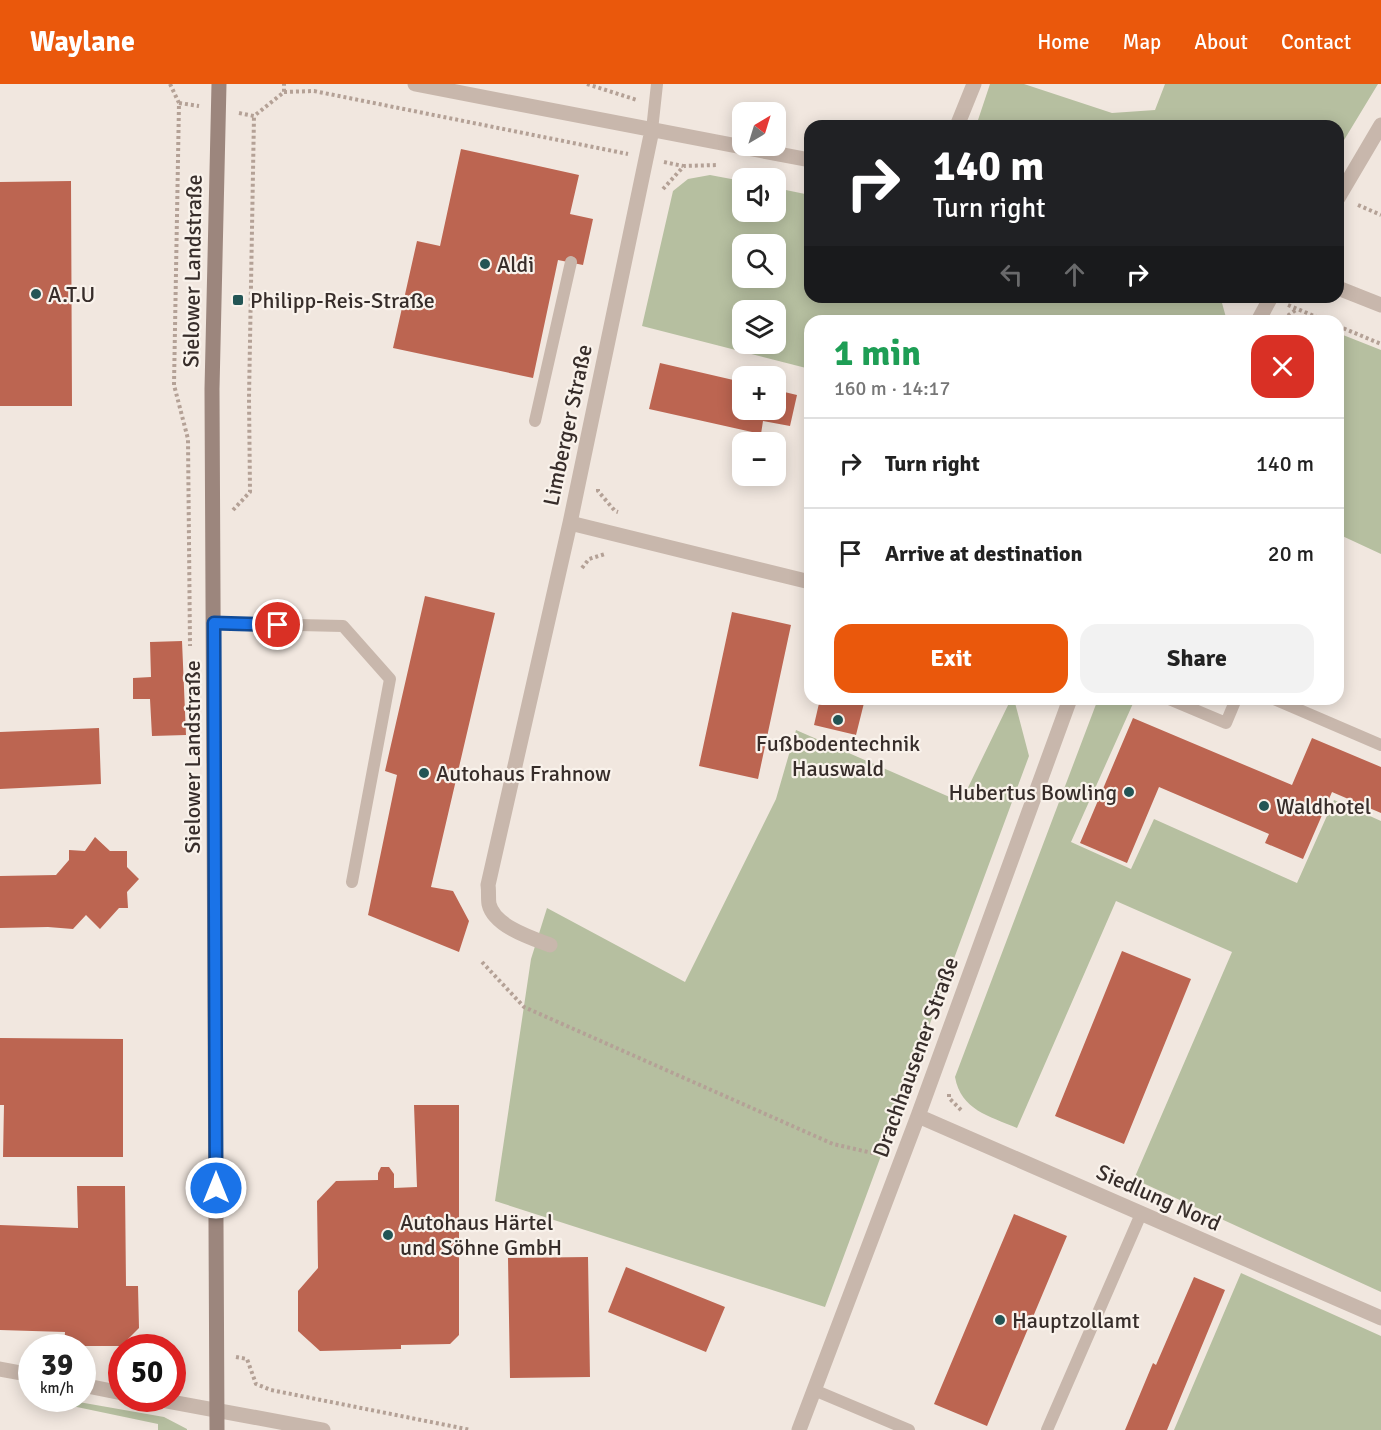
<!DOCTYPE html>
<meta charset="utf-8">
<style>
body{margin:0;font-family:Signika,sans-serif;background:#f2f2f2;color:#222;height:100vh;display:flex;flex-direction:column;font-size:22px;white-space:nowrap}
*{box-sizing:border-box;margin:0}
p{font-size:20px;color:#767676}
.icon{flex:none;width:33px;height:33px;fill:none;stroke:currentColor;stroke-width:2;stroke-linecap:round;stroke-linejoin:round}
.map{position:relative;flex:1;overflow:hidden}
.side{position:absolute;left:804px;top:231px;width:540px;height:390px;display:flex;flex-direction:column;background:#fff;border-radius:18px;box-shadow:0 3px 15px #0003}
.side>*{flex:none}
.top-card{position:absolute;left:804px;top:36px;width:540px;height:183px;border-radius:18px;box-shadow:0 3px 15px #0003;background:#202124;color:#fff;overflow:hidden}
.needle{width:39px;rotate:38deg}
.buttons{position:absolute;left:732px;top:18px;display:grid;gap:12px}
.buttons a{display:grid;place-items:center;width:54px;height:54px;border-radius:12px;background:#fff;box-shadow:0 3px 15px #0003;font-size:30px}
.speed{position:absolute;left:18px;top:1250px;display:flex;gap:12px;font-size:30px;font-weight:700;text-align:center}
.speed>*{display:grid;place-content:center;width:78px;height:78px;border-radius:50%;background:#fff;box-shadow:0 3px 15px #0003;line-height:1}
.speed small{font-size:15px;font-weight:400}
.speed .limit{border:9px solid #d22;background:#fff;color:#111}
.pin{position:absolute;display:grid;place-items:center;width:51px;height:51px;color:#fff;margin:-26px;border:3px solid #fff;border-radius:50%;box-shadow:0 2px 6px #0007}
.me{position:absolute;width:66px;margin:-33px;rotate:0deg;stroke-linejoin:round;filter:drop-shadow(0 0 4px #0008)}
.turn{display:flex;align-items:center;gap:21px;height:126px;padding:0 30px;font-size:27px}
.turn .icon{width:78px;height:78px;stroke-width:2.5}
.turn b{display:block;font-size:42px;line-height:51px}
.lanes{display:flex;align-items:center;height:57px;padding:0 30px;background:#0003;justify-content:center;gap:30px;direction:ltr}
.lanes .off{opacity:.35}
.round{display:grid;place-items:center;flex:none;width:63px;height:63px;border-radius:18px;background:#f2f2f2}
.head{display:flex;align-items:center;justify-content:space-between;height:102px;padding:0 30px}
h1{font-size:36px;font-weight:700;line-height:45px;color:#1e9e55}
.button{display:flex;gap:12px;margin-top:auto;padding:12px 30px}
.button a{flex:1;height:69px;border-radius:18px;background:#ea580c;color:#fff;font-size:24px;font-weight:700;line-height:69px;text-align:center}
.button a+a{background:#f2f2f2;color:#222}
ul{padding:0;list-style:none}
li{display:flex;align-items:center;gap:18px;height:90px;padding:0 30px;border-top:2px solid #e0e0e0}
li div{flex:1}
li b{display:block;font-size:22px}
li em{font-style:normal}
header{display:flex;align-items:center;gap:36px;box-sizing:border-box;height:84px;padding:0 30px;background:#ea580c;color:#fff}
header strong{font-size:28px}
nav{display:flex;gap:33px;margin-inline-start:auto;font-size:21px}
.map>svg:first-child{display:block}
.green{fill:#b6bfa0;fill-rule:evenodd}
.building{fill:#bc6551}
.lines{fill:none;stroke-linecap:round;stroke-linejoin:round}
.path{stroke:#b4a196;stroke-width:4;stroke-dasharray:3 3;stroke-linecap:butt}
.service{stroke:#c8b7ac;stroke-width:12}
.minor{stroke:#c8b7ac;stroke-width:15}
.secondary{stroke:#9c867d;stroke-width:15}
.route-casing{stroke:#114b97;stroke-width:15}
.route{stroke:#1a73e8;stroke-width:10}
.poi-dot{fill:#235555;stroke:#f9f2eb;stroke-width:2}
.labels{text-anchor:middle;stroke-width:4.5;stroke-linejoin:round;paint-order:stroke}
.poi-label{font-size:22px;fill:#372d2a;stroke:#f9f2eb;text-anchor:start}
.street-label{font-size:22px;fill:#372d2a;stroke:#f9f2eb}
</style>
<header>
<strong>Waylane</strong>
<nav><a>Home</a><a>Map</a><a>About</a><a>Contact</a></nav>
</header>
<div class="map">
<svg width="1381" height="1346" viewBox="0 0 1381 1346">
<rect width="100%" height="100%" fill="#f1e7df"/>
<path class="green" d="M990,0h34l88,29 43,-3 10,-26h213l-40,66v-24h-362z
M710,91l32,6v31h34v-24l34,7v102h408l4,6 5,18h-417v48l-168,-43 31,-135 15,-12zM742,160h34v34h-34zM742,226h34v34h-34z
M1338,249l43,17v204l-43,-20z
M1011,615h3l15,57 -204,551 -330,-106 36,-242 16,-51 138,74 91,-183 20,-69 165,72z
M1098,615h37l-64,143 60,27 23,-50 143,64 37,-83 47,21v471l-247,-113 98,-227 -116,-51 -99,227c-28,-12 -56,-18 -62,-51z
M1241,1189l140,63v94h-207z
M73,1317l91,16 23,12v1h-29v-6l-86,-18z"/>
<path class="building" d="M461,65l118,26 -9,39 23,5 -10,46 -25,-5 -25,118 -140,-30 24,-107 23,5z
M71,97l1,225h-72v-224z
M660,279l82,19v28h34v-20l21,5 -7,31 -27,-5 -2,13 -112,-25z
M425,512l70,17 -64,274 22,4 16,30 -10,31 -91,-37 29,-140 -12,-4z
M732,528l59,13 -33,154 -59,-13z
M182,557l4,94 -34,1 -2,-37h-17v-21l18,-1 -1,-35z
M820,615h45l-9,36 -42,-10z
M1133,634l159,67 20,-47 69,29v46l-49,-21 -29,67 -38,-16 4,-9 -110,-47 -32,76 -47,-20z
M99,644l2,56 -101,5v-57z
M95,753l15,14h17v16l12,12 -12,13 1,16h-9l-19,21 -14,-14 -13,14 -25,-2 -48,1v-52l56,-1 13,-15v-10l16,1z
M1122,867l69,28 -67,165 -69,-28z
M0,954l123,1v118h-120l1,-52h-4z
M414,1021h45v230l-9,9 -49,1v4l-81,2 -22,-20v-40l20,-23 -1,-67 19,-20 42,-1v-7l3,-6h8l5,7v14l23,-1z
M77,1102h48l1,100h12l1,42 -18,18h-57l1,-14 -65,-2v-105l78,3z
M1014,1130l53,22 -80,190 -53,-22z
M588,1173l2,120 -80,1 -2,-120z
M626,1183l99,40 -19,45 -98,-40z
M1194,1193l31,13 -58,140h-42l28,-67 3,2z"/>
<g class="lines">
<path class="path" d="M170,0l9,19 -5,282 14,54 2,207
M587,0l50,16
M284,8l30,-1 314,63
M179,19l20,3
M239,29l15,3 30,-24v-8
M664,78l19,4
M663,105l21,-23 34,-1
M1358,121l23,10
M1288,221l38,16
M1283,235l14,-10
M1338,242l43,18
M598,405v2l17,20 3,1
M233,426l17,-18 -1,-94 5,-282
M582,484l7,-9 16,-5
M482,878l42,45 309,137 48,11
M949,1010v4l13,13
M236,1273l11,2 9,25 15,6 200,40"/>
<path class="service" d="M652,46l5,-46
M535,337l36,-159
M214,539l129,3 47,53 -38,203
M1169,615l57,24 10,-24
M1274,615l107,46
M814,1306l95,40
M1047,1346l94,-216"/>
<path class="minor" d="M415,0l395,76
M957,42l17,-42
M652,46l-82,393 240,59
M1338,114l43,-73
M1338,204l43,17
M1258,237l13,-24
M550,861c-19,-7 -56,-19 -61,-41 -1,-6 0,-13 -1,-19l82,-362
M918,1032l463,202
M0,1285l32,6
M82,1301l40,8
M150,1314l173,32
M799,1346l119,-314 152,-417"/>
<path class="secondary" d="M217,1346l-5,-1041 7,-305"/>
</g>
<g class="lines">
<g class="route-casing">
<path id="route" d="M216,1104l-2,-565 64,2"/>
</g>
<use href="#route" class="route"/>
</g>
<g class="poi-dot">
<circle cx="485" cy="180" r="6"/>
<circle cx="36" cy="210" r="6"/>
<rect x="232" y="210" width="12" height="12" rx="3"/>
<circle cx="838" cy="636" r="6"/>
<circle cx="424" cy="689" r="6"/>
<circle cx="1129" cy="708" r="6"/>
<circle cx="1264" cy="722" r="6"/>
<circle cx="388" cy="1151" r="6"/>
<circle cx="1000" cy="1236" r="6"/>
</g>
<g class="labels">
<g class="poi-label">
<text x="497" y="188">Aldi</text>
<text x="48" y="218">A.T.U</text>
<text x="250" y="224">Philipp-Reis-Straße</text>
<text x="838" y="667" text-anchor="middle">Fußbodentechnik<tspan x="838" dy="25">Hauswald</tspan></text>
<text x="436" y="697">Autohaus Frahnow</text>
<text x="1117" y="716" text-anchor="end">Hubertus Bowling</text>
<text x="1276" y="730">Waldhotel</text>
<text x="400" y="1146">Autohaus Härtel<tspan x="400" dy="25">und Söhne GmbH</tspan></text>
<text x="1012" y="1244">Hauptzollamt</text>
</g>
<g class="street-label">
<text transform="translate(192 187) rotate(-89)" y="8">Sielower Landstraße</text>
<text transform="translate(567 341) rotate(-78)" y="8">Limberger Straße</text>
<text transform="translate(192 673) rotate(-90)" y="8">Sielower Landstraße</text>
<text transform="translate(915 973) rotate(-70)" y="8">Drachhausener Straße</text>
<text transform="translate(1159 1113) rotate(24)" y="8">Siedlung Nord</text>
</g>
</g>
</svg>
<div class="buttons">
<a><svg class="needle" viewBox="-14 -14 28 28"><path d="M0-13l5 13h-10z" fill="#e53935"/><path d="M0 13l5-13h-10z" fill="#767676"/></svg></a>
<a><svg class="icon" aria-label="sound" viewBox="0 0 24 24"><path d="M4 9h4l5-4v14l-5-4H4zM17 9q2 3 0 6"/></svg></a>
<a><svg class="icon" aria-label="search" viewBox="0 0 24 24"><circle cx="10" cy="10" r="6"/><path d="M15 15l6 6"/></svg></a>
<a><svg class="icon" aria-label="layers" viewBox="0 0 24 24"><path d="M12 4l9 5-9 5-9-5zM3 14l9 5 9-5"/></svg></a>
<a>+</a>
<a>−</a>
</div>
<div class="speed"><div>39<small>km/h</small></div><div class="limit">50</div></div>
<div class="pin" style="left:278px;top:541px;background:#d93025"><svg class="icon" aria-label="arrive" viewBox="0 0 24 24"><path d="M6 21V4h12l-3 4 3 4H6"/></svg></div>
<svg class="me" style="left:216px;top:1104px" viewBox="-20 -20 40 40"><circle r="17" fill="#1a73e8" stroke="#fff" stroke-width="3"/><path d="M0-11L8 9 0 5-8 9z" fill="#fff"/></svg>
<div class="top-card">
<div class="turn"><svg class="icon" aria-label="right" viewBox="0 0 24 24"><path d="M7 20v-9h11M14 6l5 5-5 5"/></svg><div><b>140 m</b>Turn right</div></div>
<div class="lanes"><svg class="icon off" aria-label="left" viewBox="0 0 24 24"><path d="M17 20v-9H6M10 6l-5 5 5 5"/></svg><svg class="icon off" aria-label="ahead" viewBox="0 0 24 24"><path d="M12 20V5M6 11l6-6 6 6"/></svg><svg class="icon" aria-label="right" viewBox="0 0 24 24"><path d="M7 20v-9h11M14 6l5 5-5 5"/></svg></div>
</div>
<section class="side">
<div class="head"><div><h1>1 min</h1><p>160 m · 14:17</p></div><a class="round" style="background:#d93025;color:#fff"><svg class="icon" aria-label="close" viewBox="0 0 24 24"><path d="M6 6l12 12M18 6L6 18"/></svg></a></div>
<ul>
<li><svg class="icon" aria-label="right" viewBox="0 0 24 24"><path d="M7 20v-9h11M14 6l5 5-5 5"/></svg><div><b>Turn right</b></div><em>140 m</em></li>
<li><svg class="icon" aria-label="arrive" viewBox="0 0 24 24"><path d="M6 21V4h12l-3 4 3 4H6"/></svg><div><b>Arrive at destination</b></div><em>20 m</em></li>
</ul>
<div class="button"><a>Exit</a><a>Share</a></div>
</section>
</div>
